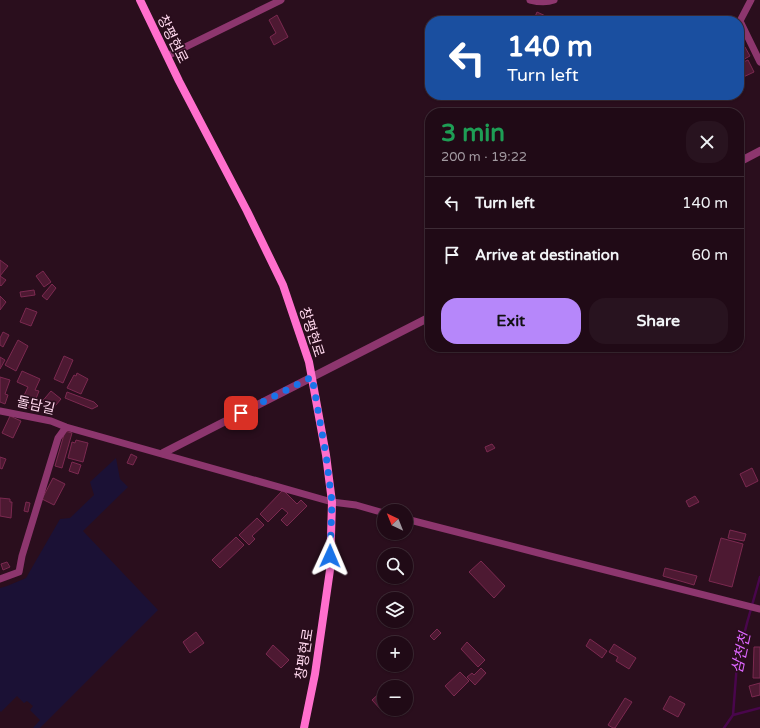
<!DOCTYPE html>
<meta charset="utf-8">
<style>
body{margin:0;font-family:"Varela Round","Noto Sans KR",sans-serif;background:#28131f;color:#f1f3f6;height:100vh;display:flex;flex-direction:column;font-size:15px;white-space:nowrap}
*{box-sizing:border-box;margin:0}
p{font-size:13px;color:#a29aa1}
.icon{flex:none;width:22px;height:22px;fill:none;stroke:currentColor;stroke-width:2;stroke-linecap:round;stroke-linejoin:round}
.map{position:relative;flex:1;overflow:hidden}
.side{position:absolute;left:425px;top:108px;width:319px;height:244px;display:flex;flex-direction:column;background:#200a16;border-radius:16px;box-shadow:0 1px 3px #0004,0 0 0 1px #3d2b35}
.side>*{flex:none}
.banner{position:absolute;left:425px;top:16px;width:319px;height:84px;border-radius:16px;box-shadow:0 1px 3px #0004,0 0 0 1px #3d2b35;background:#1a4fa0;color:#fff;overflow:hidden}
.needle{width:26px;rotate:317deg}
.buttons{position:absolute;left:377px;top:504px;display:grid;gap:8px}
.buttons a{display:grid;place-items:center;width:36px;height:36px;border-radius:50%;background:#200a16;box-shadow:0 1px 3px #0004,0 0 0 1px #3d2b35;font-size:20px}
.pin{position:absolute;display:grid;place-items:center;width:34px;height:34px;color:#fff;margin:-17px;border-radius:8px;box-shadow:0 2px 6px #0006}
.me{position:absolute;width:44px;margin:-22px;rotate:1deg;stroke-linejoin:round;filter:drop-shadow(0 0 3px #0008)}
.turn{display:flex;align-items:center;gap:14px;height:84px;padding:0 16px;font-size:18px}
.turn .icon{width:52px;height:52px;stroke-width:2.5}
.turn b{display:block;font-size:28px;line-height:34px}
.round{display:grid;place-items:center;flex:none;width:42px;height:42px;border-radius:16px;background:#28131f}
.overview{display:flex;align-items:center;justify-content:space-between;height:68px;padding:0 16px}
h1{font-size:24px;font-weight:700;line-height:30px;color:#1e9e55}
.action{display:flex;gap:8px;margin-top:auto;padding:8px 16px}
.action a{flex:1;height:46px;border-radius:16px;background:#b687fa;color:#111;font-size:16px;font-weight:700;line-height:46px;text-align:center}
.action a+a{background:#28131f;color:#f1f3f6}
ul{padding:0;list-style:none}
li{display:flex;align-items:center;gap:12px;height:52px;padding:0 16px;border-top:1px solid #3d2b35}
li div{flex:1}
li b{display:block;font-size:15px}
li em{font-style:normal}
.map>svg:first-child{display:block}
.green{fill:#1b1135}
.lines{fill:none;stroke-linecap:round;stroke-linejoin:round}
.stream{stroke:#49064c;stroke-width:2.5}
.building{fill:#4d1932;stroke:#7b2950}
.minor{stroke:#8d366e;stroke-width:7}
.tertiary{stroke:#8d366e;stroke-width:8}
.secondary{stroke:#ff6fcd;stroke-width:8}
.route{stroke:#1a73e8;stroke-width:7;stroke-dasharray:0 12.6}
.labels{text-anchor:middle;stroke-width:3.5;stroke-linejoin:round;paint-order:stroke}
.street-label{font-size:14px;fill:#ffd8ee;stroke:#2a0e1d}
.water-label{font-size:15px;font-style:italic;fill:#de66ff;stroke:#2a0e1d}
</style>
<div class="map">
<svg width="760" height="728" viewBox="0 0 760 728">
<rect width="100%" height="100%" fill="#2a0e1d"/>
<path class="green" d="M116,458l4,21 8,8 -45,44 75,79 -118,118h-7l7,-8 -10,-10 3,-4 -6,-5 -3,2 -7,-7 -16,16 -1,-1v-123l7,-2 19,-8 34,-59 10,-1 24,-23 -4,-13z"/>
<g class="lines">
<path class="stream" d="M733,715l27,-7
M724,728l9,-13 4,-52 10,-40 13,-46"/>
</g>
<path class="building" d="M537,12l15,7 -1,2h-14l-3,-2z
M277,15l11,22 -14,8 -4,-8 6,-4 -7,-13z
M745,47l5,9 -11,6v-12z
M748,60l6,12 -15,7v-15z
M0,260l8,6 -8,10 6,4 -5,6 -1,-1z
M43,271l8,11 -7,5 -8,-11z
M52,284l4,4 -9,12 -5,-4z
M34,290l1,5 -14,2 -1,-5z
M0,296l6,6 -6,8z
M26,308l11,4 -6,14 -11,-4z
M3,332l6,3 -6,12 -3,-2v-7z
M18,340l10,6 -12,25 -11,-6z
M64,356l9,4 -10,23 -9,-4z
M0,357l5,3 -5,9z
M22,371l18,8 -5,11 4,1 -7,18 -12,-5 8,-17 -11,-5z
M77,373l11,6 -7,15 -14,-6 7,-13 2,1z
M0,377l10,3 -5,14 3,1 -3,9 -5,-2z
M51,391l10,8 -11,13 -10,-8z
M67,392l27,10 4,4 -6,3 -27,-11z
M10,416l11,5 -8,17 -11,-5z
M65,431l7,2 -10,35 -7,-2z
M76,440l12,3 -5,19 -15,-4 4,-16 3,1z
M492,444l3,4 -8,4 -2,-5z
M131,454l6,3 -4,8 -6,-2z
M0,457l6,2 -4,10 -2,-1z
M72,462l9,3 -3,9 -9,-3z
M752,468l6,13 -12,6 -6,-13z
M53,478l12,6 -11,21 -12,-6z
M283,490l14,14 4,-4 6,6 -20,20 -6,-6 7,-7 -6,-5 -14,14 -8,-8z
M695,496l4,6 -10,5 -3,-6z
M0,498l10,1v3h2l-1,16 -11,-2z
M26,502l4,1 -2,9 -4,-1z
M257,518l7,7 -12,11 3,3 -6,6 -10,-10z
M730,530l16,4 -2,7 -16,-3z
M236,537l8,8 -24,23 -8,-8z
M721,538l22,6 -11,43 -23,-6z
M481,561l24,25 -11,12 -25,-26z
M7,562l3,5 -7,3 -2,-6z
M665,568l32,8 -3,9 -31,-9z
M437,629l4,4 -7,7 -4,-4z
M196,632l8,11 -14,10 -7,-11z
M590,639l17,12 -5,7 -16,-12z
M467,642l18,18 -7,7 -17,-18z
M614,644l22,14 -7,11 -13,-8 2,-4 -9,-5z
M273,645l16,15 -8,8 -15,-14z
M754,647h6v31h-7z
M481,668l5,5 -11,12 -8,-8 5,-4 2,2z
M460,672l9,9 -15,15 -9,-10z
M760,683v12l-8,2 -3,-11z
M383,690l1,1 1,18 -3,2 -10,-11z
M670,696l15,8 -7,13 -15,-8z
M625,698l7,4 -17,26h-2l-5,-3z"/>
<g class="lines">
<path class="minor" d="M530,0c8,2 16,3 24,0
M751,0l-11,21 20,41
M167,56l114,-56
M0,411l51,10 15,6 266,75 24,3 28,8
M406,519l144,37 210,53
M0,579l19,-7 3,-16 36,-118 8,-11"/>
<path class="tertiary" d="M739,162l21,-11
M163,453l267,-136"/>
<path class="secondary" d="M140,0l39,81 68,130 36,74 26,77 17,93 6,47 -2,68 -15,104 -11,54"/>
</g>
<g class="lines">
<path class="route" d="M241,413l71,-36 14,78 6,47 -2,54"/>
</g>
<g class="labels">
<g class="street-label">
<text transform="translate(173 39) rotate(64)" y="5">창평현로</text>
<text transform="translate(312 332) rotate(72)" y="5">창평현로</text>
<text transform="translate(36 405) rotate(13)" y="5">돌담길</text>
<text transform="translate(304 654) rotate(-81)" y="5">창평현로</text>
</g>
<g class="water-label">
<text transform="translate(741 653) rotate(-78)" y="5">삼천천</text>
</g>
</g>
</svg>
<div class="buttons">
<a><svg class="needle" viewBox="-14 -14 28 28"><path d="M0-13l5 13h-10z" fill="#e53935"/><path d="M0 13l5-13h-10z" fill="#a29aa1"/></svg></a>
<a><svg class="icon" aria-label="search" viewBox="0 0 24 24"><circle cx="10" cy="10" r="6"/><path d="M15 15l6 6"/></svg></a>
<a><svg class="icon" aria-label="layers" viewBox="0 0 24 24"><path d="M12 4l9 5-9 5-9-5zM3 14l9 5 9-5"/></svg></a>
<a>+</a>
<a>−</a>
</div>
<div class="pin" style="left:241px;top:413px;background:#d93025"><svg class="icon" aria-label="arrive" viewBox="0 0 24 24"><path d="M6 21V4h12l-3 4 3 4H6"/></svg></div>
<svg class="me" style="left:330px;top:556px" viewBox="-20 -20 40 40"><path d="M0-17L14 15 0 8-14 15z" fill="#1a73e8" stroke="#fff" stroke-width="4"/></svg>
<div class="banner">
<div class="turn"><svg class="icon" aria-label="left" viewBox="0 0 24 24"><path d="M17 20v-9H6M10 6l-5 5 5 5"/></svg><div><b>140 m</b>Turn left</div></div>
</div>
<section class="side">
<div class="overview"><div><h1>3 min</h1><p>200 m · 19:22</p></div><a class="round"><svg class="icon" aria-label="close" viewBox="0 0 24 24"><path d="M6 6l12 12M18 6L6 18"/></svg></a></div>
<ul>
<li><svg class="icon" aria-label="left" viewBox="0 0 24 24"><path d="M17 20v-9H6M10 6l-5 5 5 5"/></svg><div><b>Turn left</b></div><em>140 m</em></li>
<li><svg class="icon" aria-label="arrive" viewBox="0 0 24 24"><path d="M6 21V4h12l-3 4 3 4H6"/></svg><div><b>Arrive at destination</b></div><em>60 m</em></li>
</ul>
<div class="action"><a>Exit</a><a>Share</a></div>
</section>
</div>
